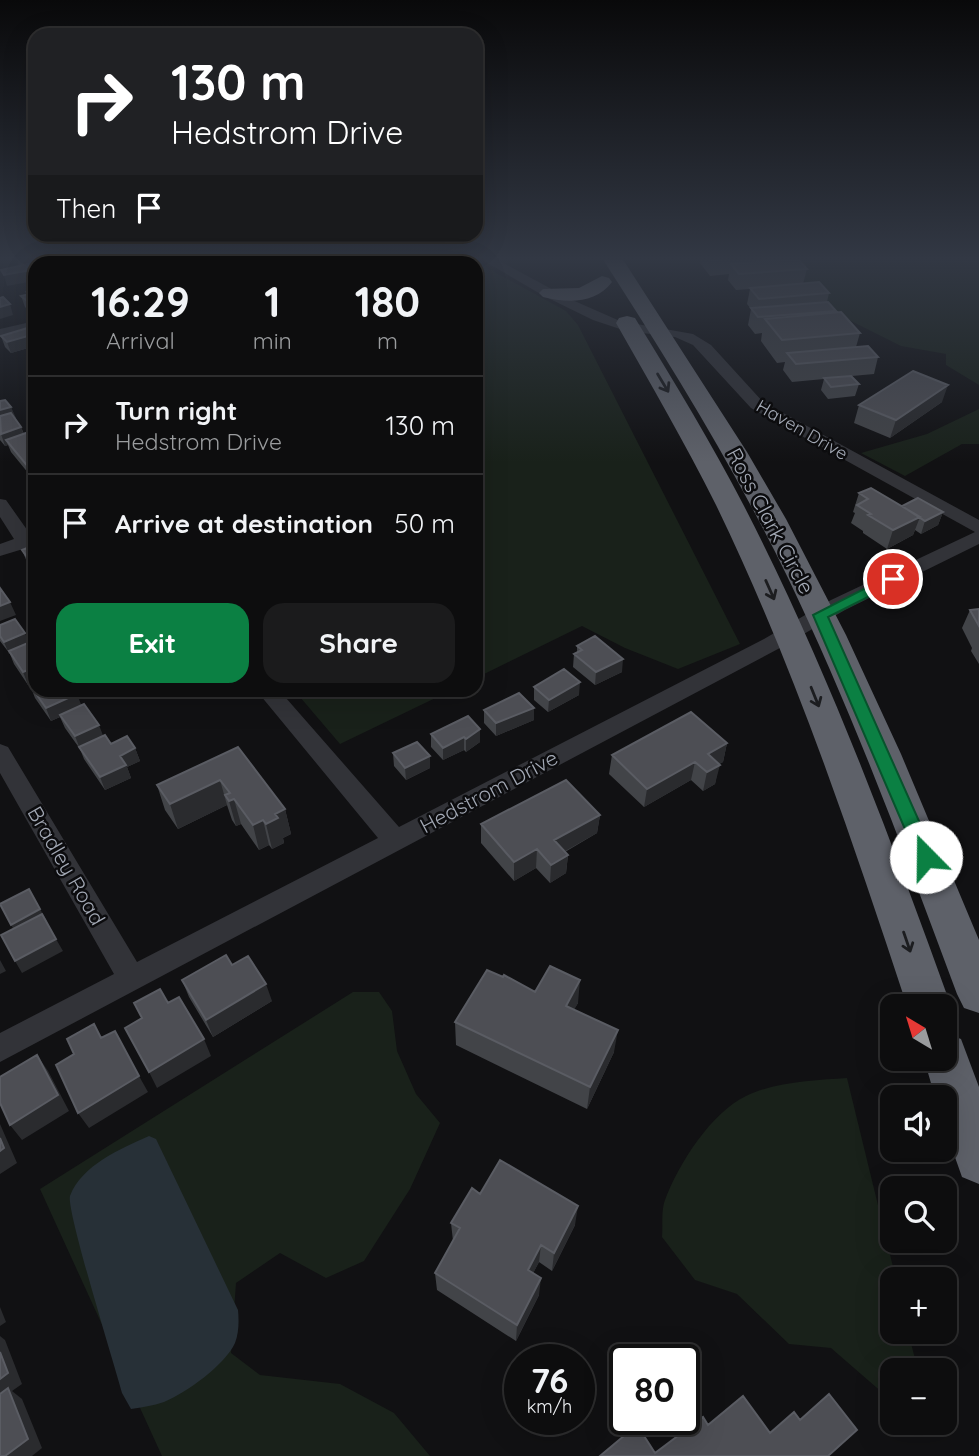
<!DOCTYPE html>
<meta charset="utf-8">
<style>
body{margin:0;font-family:Quicksand,sans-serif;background:#1b1b1c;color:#f1f3f6;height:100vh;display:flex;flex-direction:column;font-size:26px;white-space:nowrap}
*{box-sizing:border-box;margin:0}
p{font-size:23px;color:#9a9c9e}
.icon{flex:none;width:38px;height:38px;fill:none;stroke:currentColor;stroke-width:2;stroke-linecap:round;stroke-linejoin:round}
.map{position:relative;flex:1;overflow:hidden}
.panel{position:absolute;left:28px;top:256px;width:455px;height:441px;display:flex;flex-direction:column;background:#0d0d0e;border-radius:21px;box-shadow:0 7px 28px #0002,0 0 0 2px #2d2d2e}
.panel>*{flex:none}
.guide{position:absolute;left:28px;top:28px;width:455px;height:214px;border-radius:21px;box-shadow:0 7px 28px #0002,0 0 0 2px #2d2d2e;background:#202124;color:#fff;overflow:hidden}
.needle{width:46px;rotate:322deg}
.controls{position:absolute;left:880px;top:994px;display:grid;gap:14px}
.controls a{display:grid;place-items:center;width:77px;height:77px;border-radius:14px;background:#0d0d0e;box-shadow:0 7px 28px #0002,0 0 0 2px #2d2d2e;font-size:35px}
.speed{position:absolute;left:504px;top:1344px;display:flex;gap:14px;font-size:35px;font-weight:700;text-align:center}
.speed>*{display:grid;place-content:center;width:91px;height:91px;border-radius:50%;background:#0d0d0e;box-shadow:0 7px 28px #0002,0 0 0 2px #2d2d2e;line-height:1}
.speed small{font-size:18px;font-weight:400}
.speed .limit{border:4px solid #111;border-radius:10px;background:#fff;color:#111}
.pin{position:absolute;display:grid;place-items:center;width:60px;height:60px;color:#fff;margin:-30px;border:4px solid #fff;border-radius:50%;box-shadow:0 2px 7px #0007}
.me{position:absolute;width:77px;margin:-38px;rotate:338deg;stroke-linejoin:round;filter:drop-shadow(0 0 5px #0008)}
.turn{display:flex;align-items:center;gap:24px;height:147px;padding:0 28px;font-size:32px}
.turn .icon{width:91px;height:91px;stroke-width:2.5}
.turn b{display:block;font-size:49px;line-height:60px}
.then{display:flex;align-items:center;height:66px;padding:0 28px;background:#0003;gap:14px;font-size:26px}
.eta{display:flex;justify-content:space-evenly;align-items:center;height:119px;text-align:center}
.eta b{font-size:42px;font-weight:800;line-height:49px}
.button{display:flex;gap:14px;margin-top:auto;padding:14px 28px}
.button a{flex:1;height:80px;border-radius:21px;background:#0b8043;color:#fff;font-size:28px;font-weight:800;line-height:80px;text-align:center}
.button a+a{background:#1b1b1c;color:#f1f3f6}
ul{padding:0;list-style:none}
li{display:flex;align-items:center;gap:21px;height:98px;padding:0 28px;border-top:2px solid #2d2d2e}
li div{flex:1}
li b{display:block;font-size:26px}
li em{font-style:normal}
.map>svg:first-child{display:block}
.green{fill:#19211a}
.water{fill:#273037}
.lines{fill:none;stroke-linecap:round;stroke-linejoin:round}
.minor{fill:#323338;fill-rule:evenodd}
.highway{fill:#5e6169;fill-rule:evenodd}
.wall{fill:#424448}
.shaded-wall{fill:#2a2b2e}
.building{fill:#4d4e54;stroke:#5a5c63;stroke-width:2}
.oneway{stroke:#1c1d20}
.route{fill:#0b8043;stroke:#07532c;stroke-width:2}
.labels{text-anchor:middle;stroke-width:5;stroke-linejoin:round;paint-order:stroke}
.far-street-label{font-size:18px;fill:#a2a8b4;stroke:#0c0c0e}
.street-label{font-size:21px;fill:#a2a8b4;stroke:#0c0c0e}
</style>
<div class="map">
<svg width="979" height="1456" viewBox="0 0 979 1456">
<rect width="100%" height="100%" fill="#111113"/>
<path class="green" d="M425,258h44l97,53 12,14 162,319 -62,25 -53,-21 -43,-22 -106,52v-416h-67z
M782,258h197v127l-33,-20v-11l-45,-8 -66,-33z
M979,409v35h-17l-57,32 -44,-23 66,-19z
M294,690h158l-112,54z
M353,992h26l13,19 5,40 19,43 24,29 -30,66 -46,72 -38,17 -46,-25 -44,30 -5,70 29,22 80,9 54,29 36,43h-268l-122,-267z
M847,1078l49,201h-4v53h16l10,38h-26v31l-61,-53 -42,-4 -52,-50 -42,-14 -33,-43c1,-11 -1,-26 3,-37 14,-37 46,-87 81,-104 28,-14 71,-16 101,-18z"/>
<path class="water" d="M149,1136l7,3 82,171c1,10 1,23 -3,33 -10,22 -49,50 -71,59 -11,4 -22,5 -33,7l-9,-16c-7,-27 -56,-183 -52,-197 12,-31 50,-47 79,-60z"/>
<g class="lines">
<path class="minor" d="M25,258h20l-17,7h-10v-6z
M181,258h14l5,4h-15z
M272,258h22l-9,4h-22z
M479,258h15l76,41 50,22 73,13 18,11 52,57 216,118v24l-134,66 -67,39 -778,413v-29l114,-59 -114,-201v-29l8,3 129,215 241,-124 -122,-148h23l120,137 365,-188 67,-39 144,-68 -224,-124 -58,-63 -18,-8 -49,-6 -33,-11 -49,-24z
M35,321v8l-35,8v-8z
M0,499l6,1 24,34 5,-2 -2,14 -33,10v-12l14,-5 -14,-22z"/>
<path class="highway" d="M602,258h20l125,194 39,67 60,116 55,119 78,186v73l-15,-5 -7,-14c-52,-140 -104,-281 -169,-416 -54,-111 -119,-216 -186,-320z
M602,276l7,2 3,4c-16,22 -45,21 -69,15l-4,-4 4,-4 36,-1z
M627,316l8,2 3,5c37,60 74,121 106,183 83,161 146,331 207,500l-6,13v-13h-38c-56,-170 -113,-340 -191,-501 -31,-62 -66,-122 -100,-182l3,-5z
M945,1033l16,6 18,48v97l-17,-7 -17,-48v-32h-10l-11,-38h21z"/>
</g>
<path class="wall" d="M78,258h32l1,3 -4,1h-28z
M309,258h29l1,4h-29z
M701,258h77l-1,3 30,8 -4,15 26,9 -2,9 9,9 -1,2 25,20 -4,14 22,10 -4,17 -22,2 7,8 -4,12 -27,3 -7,-9 3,-11 -32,3 -9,-12 2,-8 -8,1 -16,-22 1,-8 -7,1 -7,-9 3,-16 -4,-5 3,-15 -14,1 -8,-10 1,-6 -19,2 -10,-13z
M35,289l-4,24 -6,-6 -4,-11 7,-1 -1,-3z
M35,331v15l-24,7 -6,-6 -4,-11z
M0,401l11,6 4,12 6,8 3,7 11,10v46l-3,-3 -3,-13 -18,-22 -3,-7 -3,1 -5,-6z
M942,402l-52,36 -36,-15 5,-18z
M859,493l43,13 41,6 -5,13 -17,9 -6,-4 -2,5 -26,14 -24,-16v-2l-12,-8 4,-10 -2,-1z
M35,545v23l-3,1 -5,-7 -5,-12z
M979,609v55l-8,-13 1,-3 -10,-20 8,-18z
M0,625l29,18 6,-3v42l-7,3 -14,-21 -4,-10 -10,-13z
M577,646l45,26 -27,13 -22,-18 1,-13 3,-1z
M30,685l51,21 22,30 8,8 24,4 5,13 -13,6 4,11 -26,12 -21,-31 -4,-10 -15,-21 -5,-11 -9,4 -16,-23z
M534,687l45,8 -31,17 -14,-12z
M484,710l50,10 -38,16 -12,-13z
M468,716l12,26 -14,10 -2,-2 -21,10 -12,-13v-13z
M727,743l-4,19 -4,2 -4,20 -12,7 -12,-11 -47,27 -35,-33 3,-19z
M238,747l47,62 6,25 -8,4 1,5 -12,6 -3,-4 -10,5 -18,-26 -5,2 -4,-6 -5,-15 -49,24 -13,-19 -8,-25z
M393,753l37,3v12l-24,12 -12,-14z
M600,815l-3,18 -32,19 3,3 -2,18 -16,10 -14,-15 -22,13 -33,-38v-19z
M503,977l32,15 43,11 -4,6 40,43 -27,57 -131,-64 -1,-23z
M182,980l90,21 -59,36 -24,-40z
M480,1194l95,31 -23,46 -13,-9 -6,11 6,22 -23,46 -79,-51 -2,-17 18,-32 -2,-18z"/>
<path class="shaded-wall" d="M83,258h27l1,3 -4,1h-23z
M316,258h22l1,4h-22z
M31,270l3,11 -27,5 -3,-11z
M35,300v12l-4,1 -3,-11z
M10,304l3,11 -13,4v-12z
M35,334v12l-24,7 -4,-11z
M948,385l-6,17 -52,36 6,-18z
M11,407l5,11 -16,6v-14z
M21,427l4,12 -19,1 2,5 -3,1 -4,-12z
M35,465v14l-2,1 -4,-12z
M943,512l-5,13 -17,9 4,-13z
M920,517l-7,18 -26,14 6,-19z
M35,554v14l-3,1 -5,-12z
M10,602l6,13 -16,6v-15z
M25,633l5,13 -21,8 -5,-12z
M623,659l-1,13 -27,13 1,-13z
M35,667v15l-7,3 -5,-13z
M580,682l-1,13 -31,17 1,-12z
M77,694l5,13 -31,14 -5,-13z
M534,708v12l-38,16v-13z
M99,725l5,13 -24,11 -5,-13z
M480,729v13l-14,10v-13z
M464,737v13l-21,10v-12z
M727,743l-4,19 -17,10 2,-18z
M135,748l5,13 -13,6 4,11 -26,12 -5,-13 20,-21z
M430,756v12l-24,12 -1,-12z
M695,762l-4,18 -47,27 3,-18z
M720,765l-5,19 -12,7 4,-19z
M220,780l7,25 -49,24 -8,-25z
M234,799l7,25 -5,2 -7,-25z
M285,809l6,25 -8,4 1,5 -12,6 -6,-25 9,-10z
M600,815l-3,18 -44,25 1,-18z
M263,820l6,25 -10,5 -6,-25z
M537,849l-1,19 -22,13v-19z
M568,855l-2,18 -16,10 1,-18z
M40,909l7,12 -29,16 -7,-12z
M56,939l7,12 -41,22 -7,-12z
M0,960l6,11 -6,3z
M580,980l-2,23 -14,25 2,-22z
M266,984l6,17 -59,36 -7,-17z
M618,1030l-4,22 -27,57 3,-22z
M204,1039l7,17 -54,32 -8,-16z
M37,1055l11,16 21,40 -47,29 -12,-15z
M139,1076l9,16 -59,36 -11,-15z
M0,1124l17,39 -17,11z
M578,1206l-3,19 -23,46 2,-18z
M541,1245l-2,17 -13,25 2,-17z
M541,1278l-2,17 -23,46 1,-16z
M0,1307l6,15 -6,4z
M0,1336l5,4 17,44 -10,7 10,8 20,49 -10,8h-27l-5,-56z"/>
<path class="building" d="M56,258h11l3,3 -6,1h-26z
M145,258h17l6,4h-18z
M293,258l9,4h-25z
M710,258h29l-27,2z
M798,259l9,10 -68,5 -8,-10z
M28,264l3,6 -27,5 -3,-5z
M819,282l10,11 -70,6 -9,-11z
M35,289v11l-7,2 -7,-6 9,-2 -3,-2z
M3,297l7,7 -10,3v-9z
M828,302l8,9 -78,6 -7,-9z
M841,312l19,21 -78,7 -17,-21z
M31,327l4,4v3l-28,8 -6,-6z
M868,346l10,11 -82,7 -9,-11z
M913,371l35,14 -52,35 -37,-15z
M851,376l8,8 -28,3 -7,-9z
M5,400l6,7 -11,3v-9z
M11,413l10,14 -20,7 -1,-18z
M26,433l9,11v21l-6,3 -23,-28z
M35,472v11l-7,-8z
M871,488l49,29 -27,13 -25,-15 3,-1 -14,-9 11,-6 -9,-6z
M918,498l25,14 -18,9 -23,-15z
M35,545v9l-8,3 -5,-7z
M0,588l10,14 -10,4z
M979,609v17l-9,-16z
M15,619l10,14 -21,9 -4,-6v-11z
M595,636l28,23 -27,13 -22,-18 8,-4 -5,-4z
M35,640v27l-12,5 -14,-21z
M564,669l16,13 -31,18 -15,-13z
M35,683v7h39l3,4 -31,14 -16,-23z
M519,693l15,15 -38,15 -12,-13z
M84,704l15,21 -24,11 -15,-21z
M691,712l36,31 -19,11 12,11 -13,7 -12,-10 -48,27 -35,-34z
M468,716l12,13 -14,10 -2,-2 -21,11 -12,-14z
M105,735l6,9 16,-8 8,12 -15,8 6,9 -26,12 -21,-30z
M417,742l13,14 -25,12 -12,-15z
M238,747l47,62 -10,5 3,4 -12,6 -3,-4 -10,5 -19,-26 -5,2 -4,-6 5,-2 -10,-13 -50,24 -13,-19z
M566,780l34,35 -46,25 14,15 -17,10 -14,-16 -23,13 -33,-38z
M29,889l11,20 -29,16 -11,-21z
M42,914l14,25 -41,22 -14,-26z
M226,955l6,10 16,-9 18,28 -60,36 -24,-40z
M550,966l30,14 -14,26 52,24 -28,57 -135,-65 32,-52 16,7 1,-2 31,17z
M160,989l8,14 11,-6 25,42 -55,33 -24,-44 17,-10 -8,-15z
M94,1024l7,14 14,-7 24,45 -61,37 -22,-48 18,-11 -7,-15z
M37,1055l21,40 -48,30 -10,-22v-26z
M0,1138l4,10 -4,3z
M500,1160l78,46 -24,47 -13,-8 -13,25 13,8 -24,47 -82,-52 25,-45 -9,-5 21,-35 8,6z
M0,1352l8,21 -8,6z
M8,1388l20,51 -23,17h-5v-62z
M829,1394l28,36 -29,26h-228l37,-31 18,28 48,-36 5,8 35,-29 27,37 24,-21 6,8z"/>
<defs><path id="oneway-shaft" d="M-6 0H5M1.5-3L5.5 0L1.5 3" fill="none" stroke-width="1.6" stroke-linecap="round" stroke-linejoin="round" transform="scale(1.75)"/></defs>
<g class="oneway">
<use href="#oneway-shaft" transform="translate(663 383) rotate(59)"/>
<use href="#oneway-shaft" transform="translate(770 590) rotate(66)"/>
<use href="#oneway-shaft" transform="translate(815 697) rotate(68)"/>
<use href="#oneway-shaft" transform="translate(907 942) rotate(71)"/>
</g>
<linearGradient id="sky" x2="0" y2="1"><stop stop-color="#09090a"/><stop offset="0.56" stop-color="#323844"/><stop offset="1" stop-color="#323844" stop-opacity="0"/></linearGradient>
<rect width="979" height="462" fill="url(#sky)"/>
<path class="route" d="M893,574l5,2v6l-70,35 107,240 -3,5h-13l-2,-5 -104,-242z"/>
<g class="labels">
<g class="far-street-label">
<text transform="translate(802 430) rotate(30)" y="6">Haven Drive</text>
</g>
<g class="street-label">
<text transform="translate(770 521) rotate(62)" y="7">Ross Clark Circle</text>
<text transform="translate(489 792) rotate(-28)" y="7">Hedstrom Drive</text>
<text transform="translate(66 866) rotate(60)" y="7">Bradley Road</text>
</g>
</g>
</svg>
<div class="controls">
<a><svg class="needle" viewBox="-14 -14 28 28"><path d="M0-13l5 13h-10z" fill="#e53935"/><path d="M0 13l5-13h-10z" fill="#9a9c9e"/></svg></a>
<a><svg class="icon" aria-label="sound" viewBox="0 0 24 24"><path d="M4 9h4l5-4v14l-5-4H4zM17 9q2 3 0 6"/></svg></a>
<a><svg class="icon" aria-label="search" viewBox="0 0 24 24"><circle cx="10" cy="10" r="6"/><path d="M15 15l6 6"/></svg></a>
<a>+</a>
<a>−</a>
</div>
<div class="speed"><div>76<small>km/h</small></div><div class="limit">80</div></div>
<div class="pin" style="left:893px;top:579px;background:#d93025"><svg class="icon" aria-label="arrive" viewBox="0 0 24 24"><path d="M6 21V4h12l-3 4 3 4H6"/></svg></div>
<svg class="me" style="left:926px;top:857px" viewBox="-20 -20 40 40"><circle r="19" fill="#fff"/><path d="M0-13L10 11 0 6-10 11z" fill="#0b8043"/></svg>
<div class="guide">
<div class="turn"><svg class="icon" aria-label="right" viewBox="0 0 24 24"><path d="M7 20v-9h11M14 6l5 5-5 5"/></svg><div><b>130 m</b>Hedstrom Drive</div></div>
<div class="then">Then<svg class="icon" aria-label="arrive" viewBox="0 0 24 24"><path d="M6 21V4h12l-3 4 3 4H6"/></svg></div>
</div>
<section class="panel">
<div class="eta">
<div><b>16:29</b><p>Arrival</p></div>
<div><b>1</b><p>min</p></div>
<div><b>180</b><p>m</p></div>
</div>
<ul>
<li><svg class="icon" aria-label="right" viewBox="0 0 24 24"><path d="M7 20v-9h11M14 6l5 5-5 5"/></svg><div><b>Turn right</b><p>Hedstrom Drive</p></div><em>130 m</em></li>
<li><svg class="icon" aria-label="arrive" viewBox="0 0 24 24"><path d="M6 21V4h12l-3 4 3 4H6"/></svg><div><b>Arrive at destination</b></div><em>50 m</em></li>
</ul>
<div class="button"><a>Exit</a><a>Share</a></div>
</section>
</div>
